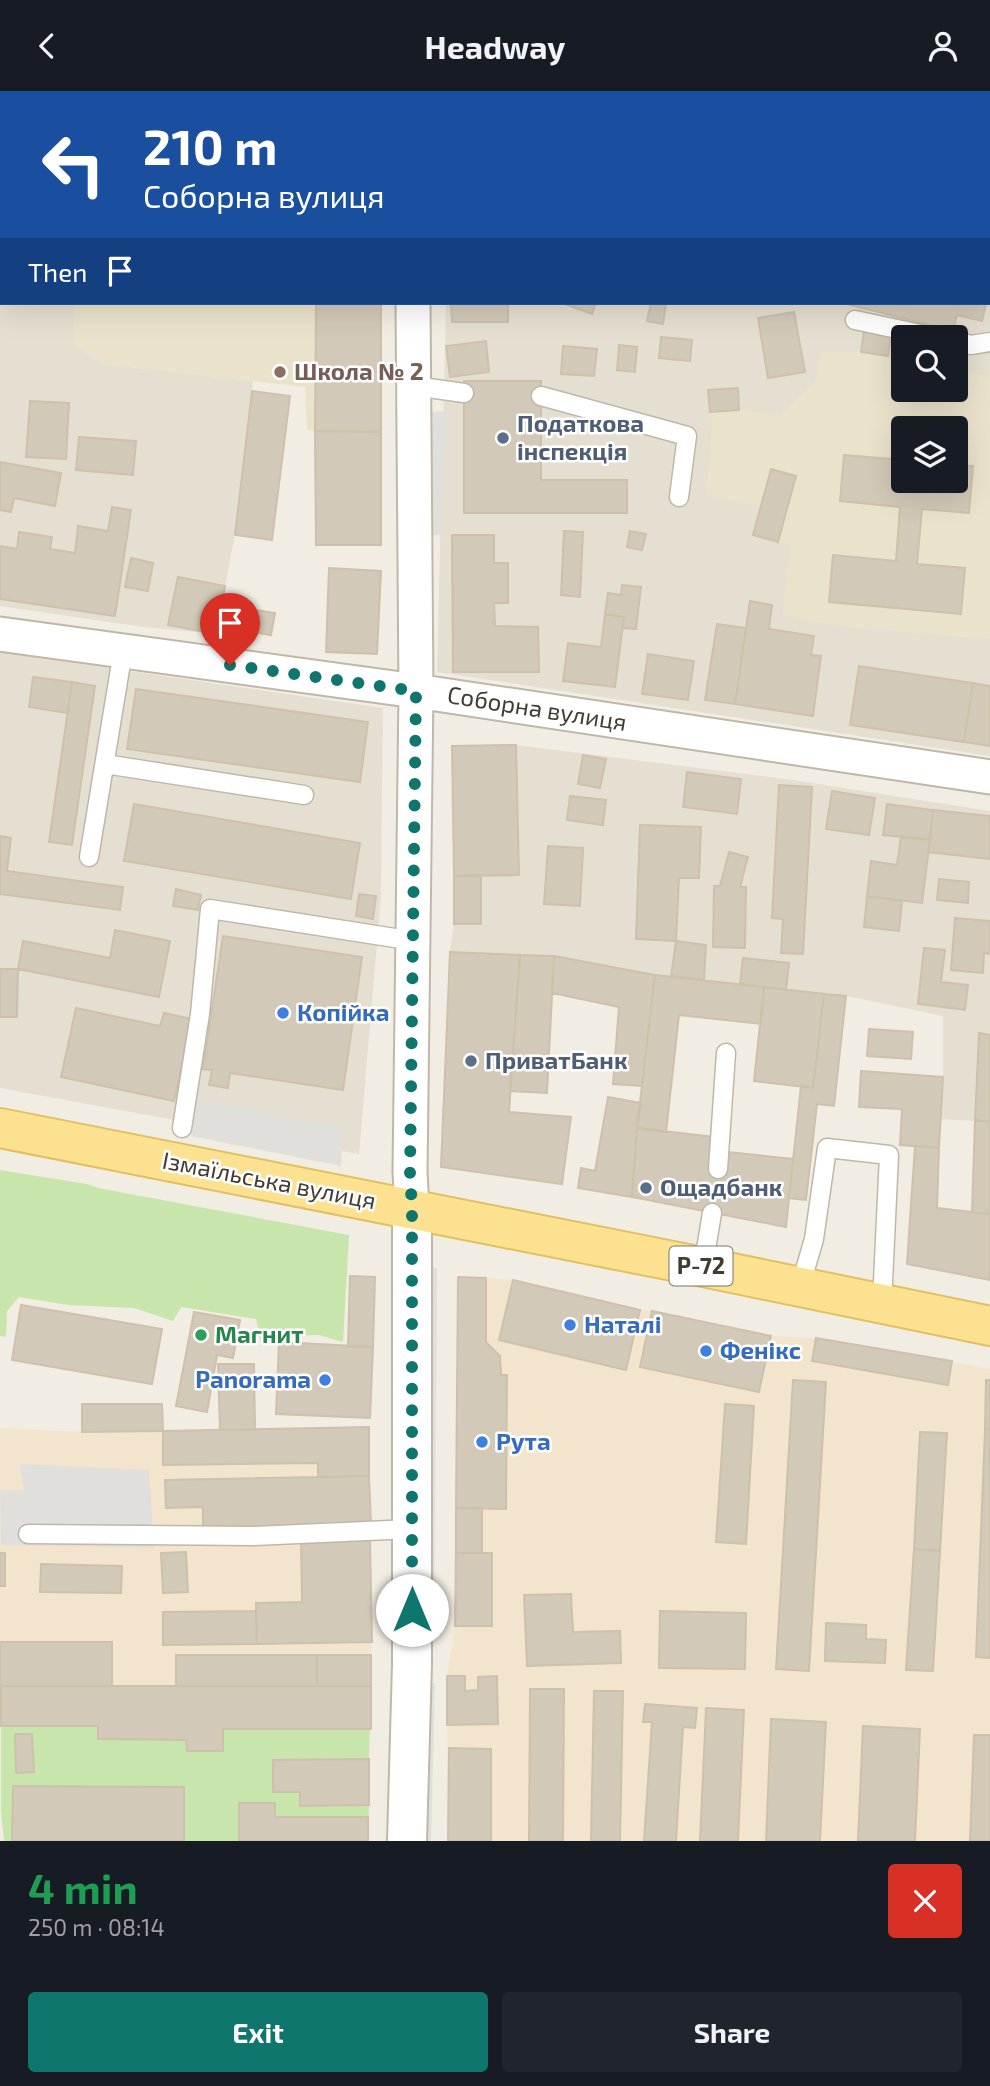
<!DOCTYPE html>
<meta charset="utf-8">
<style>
body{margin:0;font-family:"Exo 2",sans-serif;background:#20242c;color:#f1f3f6;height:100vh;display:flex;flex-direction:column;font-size:26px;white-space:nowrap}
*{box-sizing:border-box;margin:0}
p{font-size:23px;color:#9ea1a6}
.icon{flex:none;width:38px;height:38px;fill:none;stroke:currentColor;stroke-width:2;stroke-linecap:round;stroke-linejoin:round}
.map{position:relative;height:1750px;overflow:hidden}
.drawer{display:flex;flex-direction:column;background:#171b24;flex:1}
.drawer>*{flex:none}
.top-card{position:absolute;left:0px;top:0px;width:990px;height:214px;box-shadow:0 7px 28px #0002;background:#1a4fa0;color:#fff;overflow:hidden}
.tools{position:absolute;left:891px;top:234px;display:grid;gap:14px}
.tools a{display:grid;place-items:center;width:77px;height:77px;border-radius:7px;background:#171b24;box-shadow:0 7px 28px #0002;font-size:35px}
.pin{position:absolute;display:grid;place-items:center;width:60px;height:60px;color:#fff;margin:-72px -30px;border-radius:50% 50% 50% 0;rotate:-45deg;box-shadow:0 0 7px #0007}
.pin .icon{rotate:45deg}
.me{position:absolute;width:77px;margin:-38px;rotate:0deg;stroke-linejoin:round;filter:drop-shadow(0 0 5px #0008)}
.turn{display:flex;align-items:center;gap:24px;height:147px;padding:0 28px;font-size:32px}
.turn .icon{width:91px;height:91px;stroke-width:2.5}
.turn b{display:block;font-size:49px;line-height:60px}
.then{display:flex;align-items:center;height:66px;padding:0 28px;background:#0003;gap:14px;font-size:26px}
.round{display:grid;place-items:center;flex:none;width:74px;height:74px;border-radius:7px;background:#20242c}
.headline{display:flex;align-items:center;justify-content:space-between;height:119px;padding:0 28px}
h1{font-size:42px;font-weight:700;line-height:52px;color:#1e9e55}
.action{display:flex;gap:14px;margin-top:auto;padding:14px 28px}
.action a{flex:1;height:80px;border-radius:7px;background:#0f766e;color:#fff;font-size:28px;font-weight:700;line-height:80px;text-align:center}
.action a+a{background:#20242c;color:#f1f3f6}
header{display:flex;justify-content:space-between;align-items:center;height:91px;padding:0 28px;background:#171b24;font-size:32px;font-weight:700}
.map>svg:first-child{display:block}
.residential{fill:#e5dfd1;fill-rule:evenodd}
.commercial{fill:#f3e5cd}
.education{fill:#eae3cc;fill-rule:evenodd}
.green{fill:#c8e5ab}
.parking{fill:#e1dfdb}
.building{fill:#d2c9b8;stroke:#cdc1ac;stroke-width:2}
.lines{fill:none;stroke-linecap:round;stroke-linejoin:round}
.service-casing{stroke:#bfb8a8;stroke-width:21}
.minor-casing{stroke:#bfb8a8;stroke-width:37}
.tertiary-casing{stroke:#bfb8a8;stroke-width:42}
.primary-casing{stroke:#e0c061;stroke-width:42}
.service{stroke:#fff;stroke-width:18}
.minor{stroke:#fff;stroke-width:33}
.tertiary{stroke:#fff;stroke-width:38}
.primary{stroke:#fce290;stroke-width:38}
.route{stroke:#0f766e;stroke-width:12;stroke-dasharray:0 21.6}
.education-dot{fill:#8d6e63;stroke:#fff;stroke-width:2.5}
.service-dot{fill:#5c6f8a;stroke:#fff;stroke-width:2.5}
.shop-dot{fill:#3f7fe0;stroke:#fff;stroke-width:2.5}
.leisure-dot{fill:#2e9e5b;stroke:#fff;stroke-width:2.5}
.labels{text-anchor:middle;stroke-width:5;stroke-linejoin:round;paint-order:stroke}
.shield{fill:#fff;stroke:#7b7770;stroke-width:2}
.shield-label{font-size:23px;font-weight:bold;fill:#423d33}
.education-label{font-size:24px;font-weight:bold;fill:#785e54;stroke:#fff;text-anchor:start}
.service-label{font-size:24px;font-weight:bold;fill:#4e5e75;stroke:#fff;text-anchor:start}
.street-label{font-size:24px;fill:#423d33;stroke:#fff}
.shop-label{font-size:24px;font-weight:bold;fill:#366cbe;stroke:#fff;text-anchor:start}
.leisure-label{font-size:24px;font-weight:bold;fill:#27864d;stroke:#fff;text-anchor:start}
</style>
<header><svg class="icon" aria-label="back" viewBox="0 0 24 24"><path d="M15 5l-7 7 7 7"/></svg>Headway<svg class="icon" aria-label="person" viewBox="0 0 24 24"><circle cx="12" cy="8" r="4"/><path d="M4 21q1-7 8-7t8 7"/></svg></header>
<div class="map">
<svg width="990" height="1750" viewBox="0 0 990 1750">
<rect width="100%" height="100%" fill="#f1ede2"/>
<path class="residential" d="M444,0h546v665l-553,-84 9,-369h543v-210zM903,247h53v52h-53zM903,338h53v52h-53z
M0,121l2,91h73l-1,41 29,20 150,17 -18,154 -19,99 -73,-7 -143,-21z
M0,561l383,56 -2,188 -22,258 -359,-66z
M516,654l277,35 197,31v311l-50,-3 3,-42v-61l-97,-20 -191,-21 -101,-19 -104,-4 4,-28 -2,-178z"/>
<path class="commercial" d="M458,1186l55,3 127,30 12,1 119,25 45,2 174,31v472h-542l-1,-165 8,-50z
M369,1336l2,259h-259l-1,-44h-111v-56l5,-33h-5v-125l82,4z"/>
<path class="education" d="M75,212h306v129l-74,-2 -2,-43 -202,-23 -29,-20z
M821,261h40l42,7v31h53v-20l34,7v262l-147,-12 -60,-12 7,-70 -12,-3 17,-66 -24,-6 -10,37 -55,-12 6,-68 -2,-15 29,-2 41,5 36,-34zM903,338h53v52h-53z"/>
<path class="green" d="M0,1079l87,14 11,4 251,47 -6,107 -24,-7 -37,1 -20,10 -6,-27 -75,-12 -8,14 -39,-13 -66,-3 -49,-8 -12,14 -1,26 -6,-1z
M1,1595h370l-2,73 -96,1v32h27l1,14 68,-1 -1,36h-364l-3,-30z"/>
<path class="parking" d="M444,320l-3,124h-13l2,-123z
M196,1008l147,30 -2,37 -150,-30z
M421,1174l16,3 -3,361h-13z
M20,1373l129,6 5,78 -153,-3 -1,-55h24z
M435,1592l-4,158h-15l4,-157z"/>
<path class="building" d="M137,0h85l-85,2z
M290,0h85v2h-85z
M687,0h145l-146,2z
M316,212h65v129l-66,-1z
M451,212h57v19h-56z
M562,212h34l-4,11z
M651,212h15l-3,21 -16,-3z
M843,212h143l-4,18 -25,-6 -4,16z
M794,221l11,60 -37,6 -10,-60z
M864,240l27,4 -3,21 -27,-4z
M661,246l31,3 -2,21 -31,-3z
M486,250l3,31 -39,5 -4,-31z
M619,254l18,2 -2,25 -18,-2z
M563,255l34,3 -3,27 -33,-2z
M464,290h77v99h86v33h-163z
M738,297l1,22 -29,2 -2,-22z
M252,300l38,5 -18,144 -37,-5z
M30,310l39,2 -3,56 -40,-2z
M315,340l66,1v113h-65z
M79,346l57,4 -3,34 -57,-5z
M844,364l59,5v21h53v-16l17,1 -4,47 -47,-4 -5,55 48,4 -4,46 -132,-12 4,-47 63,6 4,-54 -60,-6z
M0,371l61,11 -6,33 -41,-8 -3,14 -11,-2z
M771,378l25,7 -18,66 -25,-7z
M112,416l19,3 -16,106 -115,-17v-53l17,3 2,-17 33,5 -2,12 25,4 3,-27 30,5z
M564,440l19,1 -3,65 -19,-2z
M630,440l16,3 -4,16 -15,-3z
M452,444h42v28h14v40h-14l1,23 43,1 1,45h-86z
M131,467l22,5 -5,28 -23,-4z
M329,477l52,3 -4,83 -51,-2z
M178,486l47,9 -9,48 -48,-9z
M622,494l19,2 -5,42 -13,-1 1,-11 -19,-3 3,-21 13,2z
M750,510l22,4 -3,24 45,7 -3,19 10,1 -8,60 -78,-12z
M237,516l38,6 -4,22 -38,-6z
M605,523l19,3 -9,70 -52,-6 5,-38 33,4z
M717,533l29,4 -11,76 -30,-4z
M648,563l46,7 -6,39 -46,-6z
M859,575l114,17 -9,59 -114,-17z
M33,586l39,5 -4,31 -39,-6z
M72,591l23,4 -23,159 -23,-3z
M973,592l17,3v60l-26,-4z
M136,598l232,33 -8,60 -233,-33z
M516,654l3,130 -65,1 -2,-130z
M583,664l23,4 -6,29 -22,-4z
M687,681l54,7 -4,35 -54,-7z
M779,694l33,2 -9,167 -22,-1 2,-34 -11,-1z
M832,700l43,7 -6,37 -43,-6z
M570,705l36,4 -3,25 -36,-5z
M134,713l226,39 -9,56 -227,-38z
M887,713l46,6 -3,30 -47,-5z
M933,719l57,6v43l-62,-7z
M640,734l61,2 -2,51h-20l-3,63 -40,-2z
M0,745l11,2 -4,33 116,16 -3,23 -120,-16z
M901,745l29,4 -8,63 -55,-7 4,-35 26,4z
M548,755l35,2 -3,58 -36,-2z
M729,761l19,5 -8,30h6l-1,61 -32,-1 1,-61h6z
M481,784v49h-27v-48z
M939,788l30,3 -1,21 -31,-3z
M176,798l25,6 -3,15 -25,-4z
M359,803l17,2 -3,23 -17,-3z
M867,805l35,5 -3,30 -35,-4z
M955,827l35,3v33l-6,-1 -1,20 -32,-3z
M115,839l55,11 -11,56 -141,-28 5,-28 87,17z
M223,845l139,21 -19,133 -113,-17 -2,15 -19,-3 3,-15 -9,-1z
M676,850l30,4 -2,35 -33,-4z
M924,857l21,2 -4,32 27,3 -3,25 -47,-6z
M450,861l70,3 -11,157 62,5 -9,67 -121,-17z
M520,864l34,1 -7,137 -37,-2z
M554,865l101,19 -13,111 -29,-2 6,-77 -67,-14z
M743,867l46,5 -3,27 -46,-6z
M0,878h18l-1,48h-17z
M655,884l109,12 -3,37 -82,-9 -13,117 -29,-4z
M764,896l60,7 -11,94 -59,-7z
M824,903l22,2 -12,110 -17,-2 -11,96 -17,-2 12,-112 12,2z
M76,917l84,18 4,-13 28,6 -18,82 -113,-24z
M869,938l44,3 -2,27 -44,-3z
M979,942l11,2v87l-15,-2z
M861,980l82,6 -4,71 -39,-3 2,-36 -43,-2z
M608,1006l33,6 -4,25 -5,69 -54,-9 3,-20 14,3z
M975,1029l15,2v92l-18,-2z
M637,1037l77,9 12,33 2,-18 65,7 -7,68 -154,-30z
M915,1055l24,2 -2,60 53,6v66l-83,-16z
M350,1185l25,1 -2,70h-25z
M458,1186l28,1v64l14,14 1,19h6l-1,134 -50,-1z
M513,1189l127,30 -14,60 -127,-30z
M21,1214l141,24 -10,55 -140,-24z
M652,1220l119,25 -12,56 -119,-25z
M194,1221l46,8 -7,38 -16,-3 -10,57 -31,-6z
M816,1247l136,23 -4,24 -136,-24z
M279,1251l94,5 -3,71 -94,-4z
M218,1273h36l1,66h-35z
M793,1289l33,2 -17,289 -33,-2z
M986,1289h4v49h-5z
M82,1313h80l1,27 -81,1z
M725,1313l29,2 -8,138 -30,-2z
M369,1336v49l-51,1v-14l-155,2v-34z
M985,1338h5v229l-14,-1z
M920,1341l27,1 -7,118 -26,-2z
M369,1385l2,49 -168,3v-21l-37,1 -1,-28z
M456,1417h26v45h-26z
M370,1448l2,103 -115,2 -1,-41 46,-1 -1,-62z
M914,1458l26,2 -7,120 -27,-1z
M186,1461l2,40 -25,1 -2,-40z
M0,1462h5v33h-5z
M456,1462h36v73h-37z
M41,1473l81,2 -1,27 -81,-1z
M571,1503l2,38 47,-1 1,32 -94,3 -3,-71z
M256,1520l1,33 -94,1v-33z
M660,1520l86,2 -1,56 -86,-1z
M826,1532l40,2v14l20,1 -1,23 -60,-2z
M0,1551h112v44h-111l-1,40z
M176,1564h141v31h-141z
M317,1564h54v31h-54z
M447,1585h18v15l13,-1v-13l19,-1 1,48 -51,1z
M1,1595h370v43h-148v22h-36l-1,-11 -88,-1v-13h-97z
M530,1598h34l-1,152h-34z
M594,1600h29l-3,150h-29z
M645,1613l52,4 -2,20 -12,-1 -7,114h-32l8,-119h-9z
M706,1617l38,2 -6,131h-38z
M771,1628l55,3 -6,119h-54z
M863,1635l57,3 -5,112h-57z
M15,1643h17l2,38 -18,1z
M974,1644h16v106h-20z
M449,1657l42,1v92h-43z
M369,1668v46l-69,1v-14h-27v-32z
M13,1695l171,1v54h-172z
M239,1712h36v14h93v24h-129z"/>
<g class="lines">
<g class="service-casing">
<path id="service" d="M104,2v-2
M260,2v-2
M855,229l84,18
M956,250l15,4 19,-3
M414,295l50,7
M541,305l146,40 -8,61
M105,673l199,31
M89,766l34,-206
M182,1037l18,-114 10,-105 204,32
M718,1078l8,-116
M703,1176l9,-54
M800,1196l14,-48 13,-91 62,7 -7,148
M28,1443l225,2 159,-7"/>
</g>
<g class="minor-casing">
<path id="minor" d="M412,0v2
M0,543l416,57 574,86
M412,1118l-2,-37 6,-481 -3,-388"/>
</g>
<g class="tertiary-casing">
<path id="tertiary" d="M407,1750l5,-177v-455"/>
</g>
<g class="primary-casing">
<path id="primary" d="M0,1037l703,139 287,59"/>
</g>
<use href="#service" class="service"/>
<use href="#minor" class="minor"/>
<use href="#tertiary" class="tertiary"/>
<use href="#primary" class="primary"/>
</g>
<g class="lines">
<path class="route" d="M230,574l186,26 -6,482 2,36v401"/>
</g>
<circle class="education-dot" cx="280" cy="281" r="7"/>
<g class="service-dot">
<circle cx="503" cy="347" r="7"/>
<circle cx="471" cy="970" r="7"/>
<circle cx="646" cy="1097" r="7"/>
</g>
<g class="shop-dot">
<circle cx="283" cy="922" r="7"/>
<circle cx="570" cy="1234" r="7"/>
<circle cx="706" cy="1260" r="7"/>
<circle cx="325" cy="1289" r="7"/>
<circle cx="482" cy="1351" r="7"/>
</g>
<circle class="leisure-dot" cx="201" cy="1244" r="7"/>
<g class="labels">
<rect class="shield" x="669.5" y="1155.5" width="63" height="39" rx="5"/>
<g class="shield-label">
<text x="701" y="1183">Р-72</text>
</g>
<g class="education-label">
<text x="294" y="289">Школа № 2</text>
</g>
<g class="service-label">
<text x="517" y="341">Податкова<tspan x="517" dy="28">інспекція</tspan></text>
<text x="485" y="978">ПриватБанк</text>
<text x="660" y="1105">Ощадбанк</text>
</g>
<g class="street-label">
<text transform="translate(537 618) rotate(9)" y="8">Соборна вулиця</text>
<text transform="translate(269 1090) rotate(11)" y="8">Ізмаїльська вулиця</text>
</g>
<g class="shop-label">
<text x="297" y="930">Копійка</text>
<text x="584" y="1242">Наталі</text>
<text x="720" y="1268">Фенікс</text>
<text x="311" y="1297" text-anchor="end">Panorama</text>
<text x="496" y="1359">Рута</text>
</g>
<g class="leisure-label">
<text x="215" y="1252">Магнит</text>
</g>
</g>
</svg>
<div class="tools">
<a><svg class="icon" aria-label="search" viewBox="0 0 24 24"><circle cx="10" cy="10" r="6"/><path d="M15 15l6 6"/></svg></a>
<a><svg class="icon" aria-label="layers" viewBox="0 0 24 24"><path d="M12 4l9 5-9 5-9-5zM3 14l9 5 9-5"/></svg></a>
</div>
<div class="pin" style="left:230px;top:574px;background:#d93025"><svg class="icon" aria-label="arrive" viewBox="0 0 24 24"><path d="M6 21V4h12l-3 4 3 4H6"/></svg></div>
<svg class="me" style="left:412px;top:1519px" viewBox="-20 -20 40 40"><circle r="19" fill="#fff"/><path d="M0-13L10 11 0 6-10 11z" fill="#0f766e"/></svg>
<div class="top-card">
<div class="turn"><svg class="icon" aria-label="left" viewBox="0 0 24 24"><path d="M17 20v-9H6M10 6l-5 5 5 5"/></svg><div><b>210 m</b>Соборна вулиця</div></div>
<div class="then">Then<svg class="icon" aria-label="arrive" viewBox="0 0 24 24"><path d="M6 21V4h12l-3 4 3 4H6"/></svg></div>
</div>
</div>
<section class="drawer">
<div class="headline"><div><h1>4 min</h1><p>250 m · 08:14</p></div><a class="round" style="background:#d93025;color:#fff"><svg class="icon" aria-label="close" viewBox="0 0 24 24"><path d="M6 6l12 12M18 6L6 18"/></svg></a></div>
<div class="action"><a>Exit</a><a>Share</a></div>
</section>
